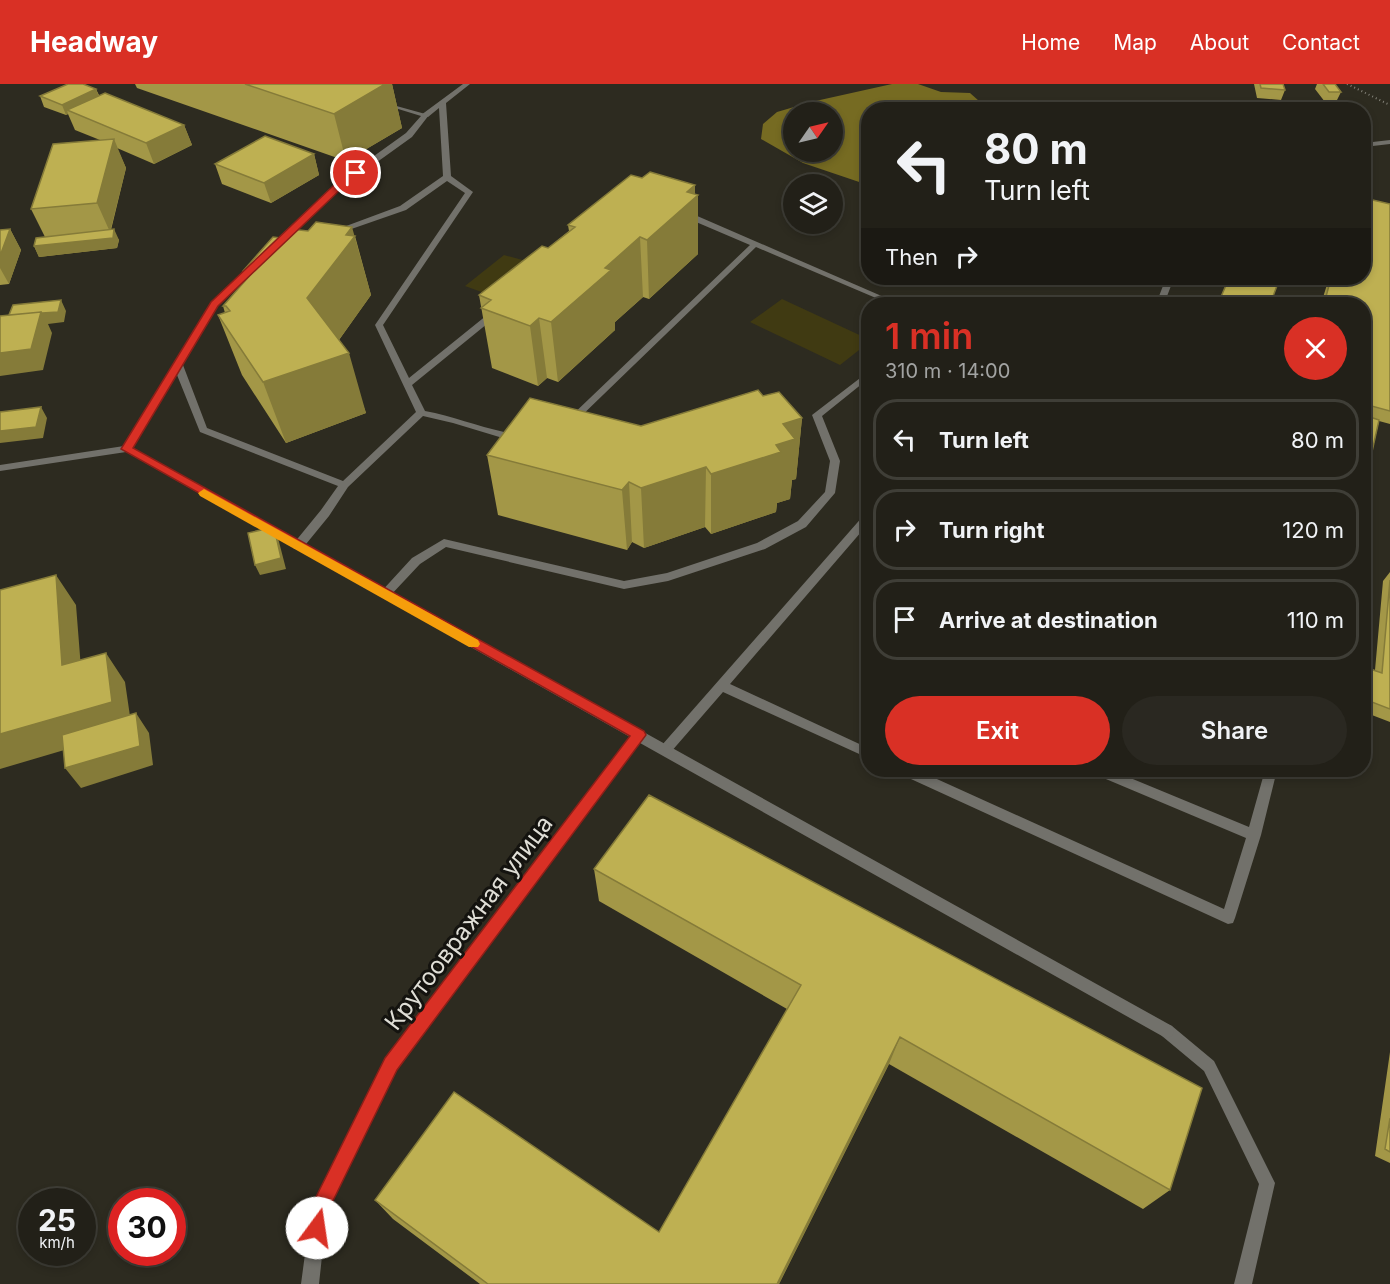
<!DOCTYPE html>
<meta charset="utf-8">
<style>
body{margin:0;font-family:Inter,sans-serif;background:#2a2821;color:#f1f3f6;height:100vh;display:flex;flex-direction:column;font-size:22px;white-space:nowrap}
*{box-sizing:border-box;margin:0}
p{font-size:20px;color:#a2a3a2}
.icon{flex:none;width:33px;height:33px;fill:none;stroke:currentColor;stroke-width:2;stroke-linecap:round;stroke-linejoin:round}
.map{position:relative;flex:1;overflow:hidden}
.sheet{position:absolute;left:861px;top:213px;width:510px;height:480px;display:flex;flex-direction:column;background:#222018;border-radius:24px;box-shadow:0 3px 9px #0003,0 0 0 2px #3f3e37}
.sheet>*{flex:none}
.top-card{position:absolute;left:861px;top:18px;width:510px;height:183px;border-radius:24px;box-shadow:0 3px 9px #0003,0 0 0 2px #3f3e37;background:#222018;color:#f1f3f6;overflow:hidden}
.needle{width:39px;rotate:56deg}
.fabs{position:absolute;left:783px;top:18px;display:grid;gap:12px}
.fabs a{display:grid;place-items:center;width:60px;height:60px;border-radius:50%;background:#222018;box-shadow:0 3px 9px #0003,0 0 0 2px #3f3e37;font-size:30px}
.speed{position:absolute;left:18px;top:1104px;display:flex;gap:12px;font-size:30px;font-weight:700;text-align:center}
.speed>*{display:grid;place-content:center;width:78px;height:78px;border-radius:50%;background:#222018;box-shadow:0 3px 9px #0003,0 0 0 2px #3f3e37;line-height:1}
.speed small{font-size:15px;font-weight:400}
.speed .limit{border:9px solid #d22;background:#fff;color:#111}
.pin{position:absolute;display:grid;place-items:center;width:51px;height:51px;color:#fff;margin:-26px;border:3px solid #fff;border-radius:50%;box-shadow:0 2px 6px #0007}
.me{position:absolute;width:66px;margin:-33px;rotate:14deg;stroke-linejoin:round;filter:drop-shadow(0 0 4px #0008)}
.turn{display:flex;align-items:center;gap:21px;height:126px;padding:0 24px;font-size:27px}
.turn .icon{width:78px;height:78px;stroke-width:2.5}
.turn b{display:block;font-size:42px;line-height:51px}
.then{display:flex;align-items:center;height:57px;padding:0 24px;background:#0003;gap:12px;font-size:22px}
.round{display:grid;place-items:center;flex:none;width:63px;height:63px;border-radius:32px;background:#2a2821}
.head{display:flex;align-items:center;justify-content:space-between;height:102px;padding:0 24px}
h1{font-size:36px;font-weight:600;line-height:45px;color:#d93025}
.button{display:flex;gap:12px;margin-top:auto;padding:12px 24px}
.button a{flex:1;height:69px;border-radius:36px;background:#d93025;color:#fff;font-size:24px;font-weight:600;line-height:69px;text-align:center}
.button a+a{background:#2a2821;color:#f1f3f6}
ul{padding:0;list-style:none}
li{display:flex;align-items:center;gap:18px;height:81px;margin:0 12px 9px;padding:0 12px;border:3px solid #3f3e37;border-radius:24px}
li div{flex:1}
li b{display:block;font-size:22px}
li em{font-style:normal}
header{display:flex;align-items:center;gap:36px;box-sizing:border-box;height:84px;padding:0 30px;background:#d93025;color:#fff}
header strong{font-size:28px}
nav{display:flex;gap:33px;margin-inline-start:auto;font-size:21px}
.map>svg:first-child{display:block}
.green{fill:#403a12}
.water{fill:#766b22;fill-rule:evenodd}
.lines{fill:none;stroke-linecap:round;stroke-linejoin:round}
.path{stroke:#85847a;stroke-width:2;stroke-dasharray:1 3;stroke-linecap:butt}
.service{fill:#72716b;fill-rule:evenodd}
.minor{fill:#72716b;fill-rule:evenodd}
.wall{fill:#a39747}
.shaded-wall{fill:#857b39}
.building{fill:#beb052;stroke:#857b39;stroke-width:1.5}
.route{fill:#d93025;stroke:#8d1f18;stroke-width:1.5}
.slow{fill:#f59e0b}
.labels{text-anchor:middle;stroke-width:6;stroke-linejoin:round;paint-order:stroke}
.near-street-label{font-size:24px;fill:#dfded6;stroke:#14130f}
</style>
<header>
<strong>Headway</strong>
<nav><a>Home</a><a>Map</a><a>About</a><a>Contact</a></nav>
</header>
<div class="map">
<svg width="1390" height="1200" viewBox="0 0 1390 1200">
<rect width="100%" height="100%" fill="#2d2b20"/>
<path class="green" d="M504,171l22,6 -39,33 -22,-8z
M782,215l86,40v4l-28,22 -90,-43z"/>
<path class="water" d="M892,0h26l23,8 29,1 18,16 -120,1v75l-65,-22 -42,-24 2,-15 14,-12 34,-10zM794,28h38v40h-38z"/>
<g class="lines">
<path class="path" d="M1347,0l43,21"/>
<path class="service" d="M463,0h7l-24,19 5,73 22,16 -90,133 26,53 83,-67h6v4l-86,70 13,26c27,5 52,15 79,21 7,2 13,0 18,4l-5,3h-11l-53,-16 -30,-7 -75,71 -19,29 -27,33h-8l-1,-3 1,-3 27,-33 17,-24 -138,-54 -27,-67 5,-3 5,3 24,63 136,53 73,-69 -41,-87 90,-132 -18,-12 -41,29 -69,24 -7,-2 70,-26 43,-30 -4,-68 -11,9 -7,-2z
M1390,56v4l-26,3v-4z
M682,128h6l212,92h-10l-134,-57 -183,177h-6v-4l183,-175 -68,-29z
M1166,194h8l-10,26h-8z
M868,288v7l-46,37 18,45 -5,32 -29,34 -41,22 -97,32 -44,8 -178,-42 -26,17 -31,33 -4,1 -6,-4 33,-36 32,-19 180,42 43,-8 90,-30 41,-22 27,-29 5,-31 -18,-46z
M868,430v10l-138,160 138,64v10l-145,-66 -53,61 -4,1 -4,-1 -2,-4 2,-4 202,-230z
M899,686h18l307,139 22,-71 -152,-64 -1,-4h18l138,57 16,-57h12l-16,65 -26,83 -2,5 -5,1 -328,-150z
M1167,940l5,2 42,35 61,122 -23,101h-18l25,-100 -55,-113 -42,-35 -2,-5 2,-5z"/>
<path class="minor" d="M382,18l47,13 -17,22 -71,51 -57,54h-6v-4l57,-54 71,-51 15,-17 -39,-12z
M253,179l7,2 -43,40 -84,143 1039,578 2,5 -2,5 -5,2 -5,-2 -522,-293 -244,326 -69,141 -8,74h-18l10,-75 75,-150 244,-322 -504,-285 -126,19v-6l124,-19 87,-144z"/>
</g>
<path class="wall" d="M135,0h257l10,44 -56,33 -209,-73z
M1254,0h29l2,6 -4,10 -24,-2z
M1317,0h18l6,8 -5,10h-11l-10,-13z
M96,5l3,6 85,30 8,20 -38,19 -37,-16 9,20 -15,62 8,10 -2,8 -78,9 -5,-11 11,-9 -14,-28 69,-69 -25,-10 -7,-16 -2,1 -22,-8 -4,-11z
M314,70l5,21 -48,28 -49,-19 -7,-20z
M695,110l3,60 -49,45 -6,-2 -28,25v8l-57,52 -11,-4 -9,8 -46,-18 -13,-73 69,-47 21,-17 -1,-6z
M1390,120v220l-11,-3 -15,67v-184h-43l8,-26h35z
M10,145l11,21 -12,34 -9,1v-55z
M308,147l47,5 16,59 -32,45 27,73 -80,30 -44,-68 -24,-60 7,-2 -2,-7 23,-26 -3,-9 38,-33z
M763,312l39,22 -6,61 -4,1 -2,19 -13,4 -1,9 -65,22 -6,-7 -61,21 -12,-6 -5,8 -129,-35 -11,-60 154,-29z
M1390,488v150l-26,-10v-45l11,3 8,-89z
M649,711l521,395 -27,19 -254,-145 -110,220h-299l-87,-65 -18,-19 284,32 128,-223 -188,-108 -5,-32z
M1390,968v111l-15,-7z"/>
<path class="shaded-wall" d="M385,0h7l10,44 -56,33 -12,-47z
M96,5l4,10 -33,11 1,4 -2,1 -4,-10z
M184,41l8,20 -38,19 -8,-21z
M114,55l12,29 -16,64 -13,-29z
M314,70l5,21 -48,28 -7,-20z
M695,101v13l3,-3v59l-49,45 -2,-59 40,-48z
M352,143l19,68 -45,63 -19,-60 39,-63z
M10,145l11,21 -12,34 -9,-16v-12z
M114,145l5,11 -2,8 -78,9 -5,-11z
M640,153l3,60 -28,25v8l-57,52 -7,-60 54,-54z
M61,216l5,11 -2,11 -16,2 4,9 -9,37 -43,6v-23l41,-41z
M539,234l8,60 -9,8 -8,-60z
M349,269l17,60 -80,30 -23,-61z
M41,323l6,11 -4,20 -43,5v-12z
M802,334l-6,61 -4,1 -2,19 -13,4 -1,9 -65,22v-60l65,-29 7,-21z
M706,383l-1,60 -61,21 -3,-60z
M629,398l3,60 -5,8 -5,-60z
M274,443l4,11 8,31 -26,6 -5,-10z
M56,491l20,30 7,89 -21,-29z
M106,569l19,29 7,48 -132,39v-35z
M136,629l13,20 4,32 -72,23 -16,-20z
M900,953l-11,27 -110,220h-2z"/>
<path class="building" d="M68,0h15l13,5 -34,16 -22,-9z
M245,0h140l-51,30z
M1260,0h23l2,6 -24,-2z
M1323,0h12l6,8h-12z
M105,9l79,32 -38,18 -79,-33z
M1244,19l30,5v2h-30z
M1013,21l15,5h-22z
M265,52l49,18 -50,29 -49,-19z
M114,55l-17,64 -66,6 22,-65z
M650,88l45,13 -8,7 11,3 -51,45 -7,-3 -35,31 6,2 -60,52 -12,-4 -9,8 -49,-18 10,-8 -12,-5 63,-49 6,2 27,-21 -7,-2 63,-50 11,3z
M1364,114l26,6v207l-26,-7v-100h-40l7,-26h33z
M316,138l36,5 -6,8 9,1 -48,62 42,55 -86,29 -45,-67 12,-4 -4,-5h-3l29,-33 -9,-2 30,-34 8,1 9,-9 18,2z
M10,145l-10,27v-26z
M114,145l-1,9 -79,8 2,-8z
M1229,194h51l-10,26h-52z
M61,216l-3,12 -16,1 -1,-1 -32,3 4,-10z
M41,228l-10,37 -31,4v-37z
M758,306l5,6 16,-4 23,26 -19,6 12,15 -19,6 5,7 -70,22 -5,-7 -65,21 -12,-6 -7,8 -135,-35 43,-57 111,28z
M41,323l-5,20 -36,4v-19z
M1364,331l15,5 -15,68z
M274,443l7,31 -26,7 -7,-32z
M56,491l6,90 44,-12 6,49 -112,32v-144z
M1390,496v129l-26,-10v-32l18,6z
M136,629l4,33 -75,22 -3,-33z
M649,711l553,293 -32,102 -270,-153 -123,247h-289l-113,-84 79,-108 205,140 142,-247 -207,-116z
M1390,1034v34l-5,-3z"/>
<path class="route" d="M353,87l7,2 -18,15 -124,118 -85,142 511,283 2,4 -249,335 -69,141 -4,24 -7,2 -7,-2 -3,-7 3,-19 75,-151 245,-322 -509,-287 90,-147 124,-118z"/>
<path class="slow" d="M204,405l274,151 2,4 -2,3h-9l-269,-151 -2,-3z"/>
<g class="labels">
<g class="near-street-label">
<text transform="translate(469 839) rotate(-53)" y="8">Крутоовражная улица</text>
</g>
</g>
</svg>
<div class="fabs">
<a><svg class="needle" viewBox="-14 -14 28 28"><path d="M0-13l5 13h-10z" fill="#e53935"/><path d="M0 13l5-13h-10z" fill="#a2a3a2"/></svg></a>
<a><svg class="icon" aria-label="layers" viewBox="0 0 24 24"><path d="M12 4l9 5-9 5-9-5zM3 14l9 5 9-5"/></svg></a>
</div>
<div class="speed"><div>25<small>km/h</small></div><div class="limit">30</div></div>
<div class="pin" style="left:356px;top:89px;background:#d93025"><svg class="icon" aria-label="arrive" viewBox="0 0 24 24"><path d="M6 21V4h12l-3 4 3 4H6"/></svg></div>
<svg class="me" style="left:317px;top:1144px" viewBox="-20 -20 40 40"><circle r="19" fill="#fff"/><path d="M0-13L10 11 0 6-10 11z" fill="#d93025"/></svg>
<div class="top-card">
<div class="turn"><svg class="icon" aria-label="left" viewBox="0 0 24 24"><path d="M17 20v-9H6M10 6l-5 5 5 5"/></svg><div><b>80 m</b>Turn left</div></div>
<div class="then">Then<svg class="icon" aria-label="right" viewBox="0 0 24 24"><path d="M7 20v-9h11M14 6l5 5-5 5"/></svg></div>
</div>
<section class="sheet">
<div class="head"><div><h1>1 min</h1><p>310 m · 14:00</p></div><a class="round" style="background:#d93025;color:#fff"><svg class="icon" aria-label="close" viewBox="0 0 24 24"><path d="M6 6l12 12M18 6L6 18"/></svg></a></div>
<ul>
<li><svg class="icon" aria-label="left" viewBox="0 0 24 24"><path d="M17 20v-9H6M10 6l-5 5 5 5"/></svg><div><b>Turn left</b></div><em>80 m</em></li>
<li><svg class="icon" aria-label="right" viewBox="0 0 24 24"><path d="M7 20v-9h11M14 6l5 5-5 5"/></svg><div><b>Turn right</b></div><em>120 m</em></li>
<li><svg class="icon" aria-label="arrive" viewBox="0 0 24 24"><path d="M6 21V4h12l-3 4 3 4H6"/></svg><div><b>Arrive at destination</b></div><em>110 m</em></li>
</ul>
<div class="button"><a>Exit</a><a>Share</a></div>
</section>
</div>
